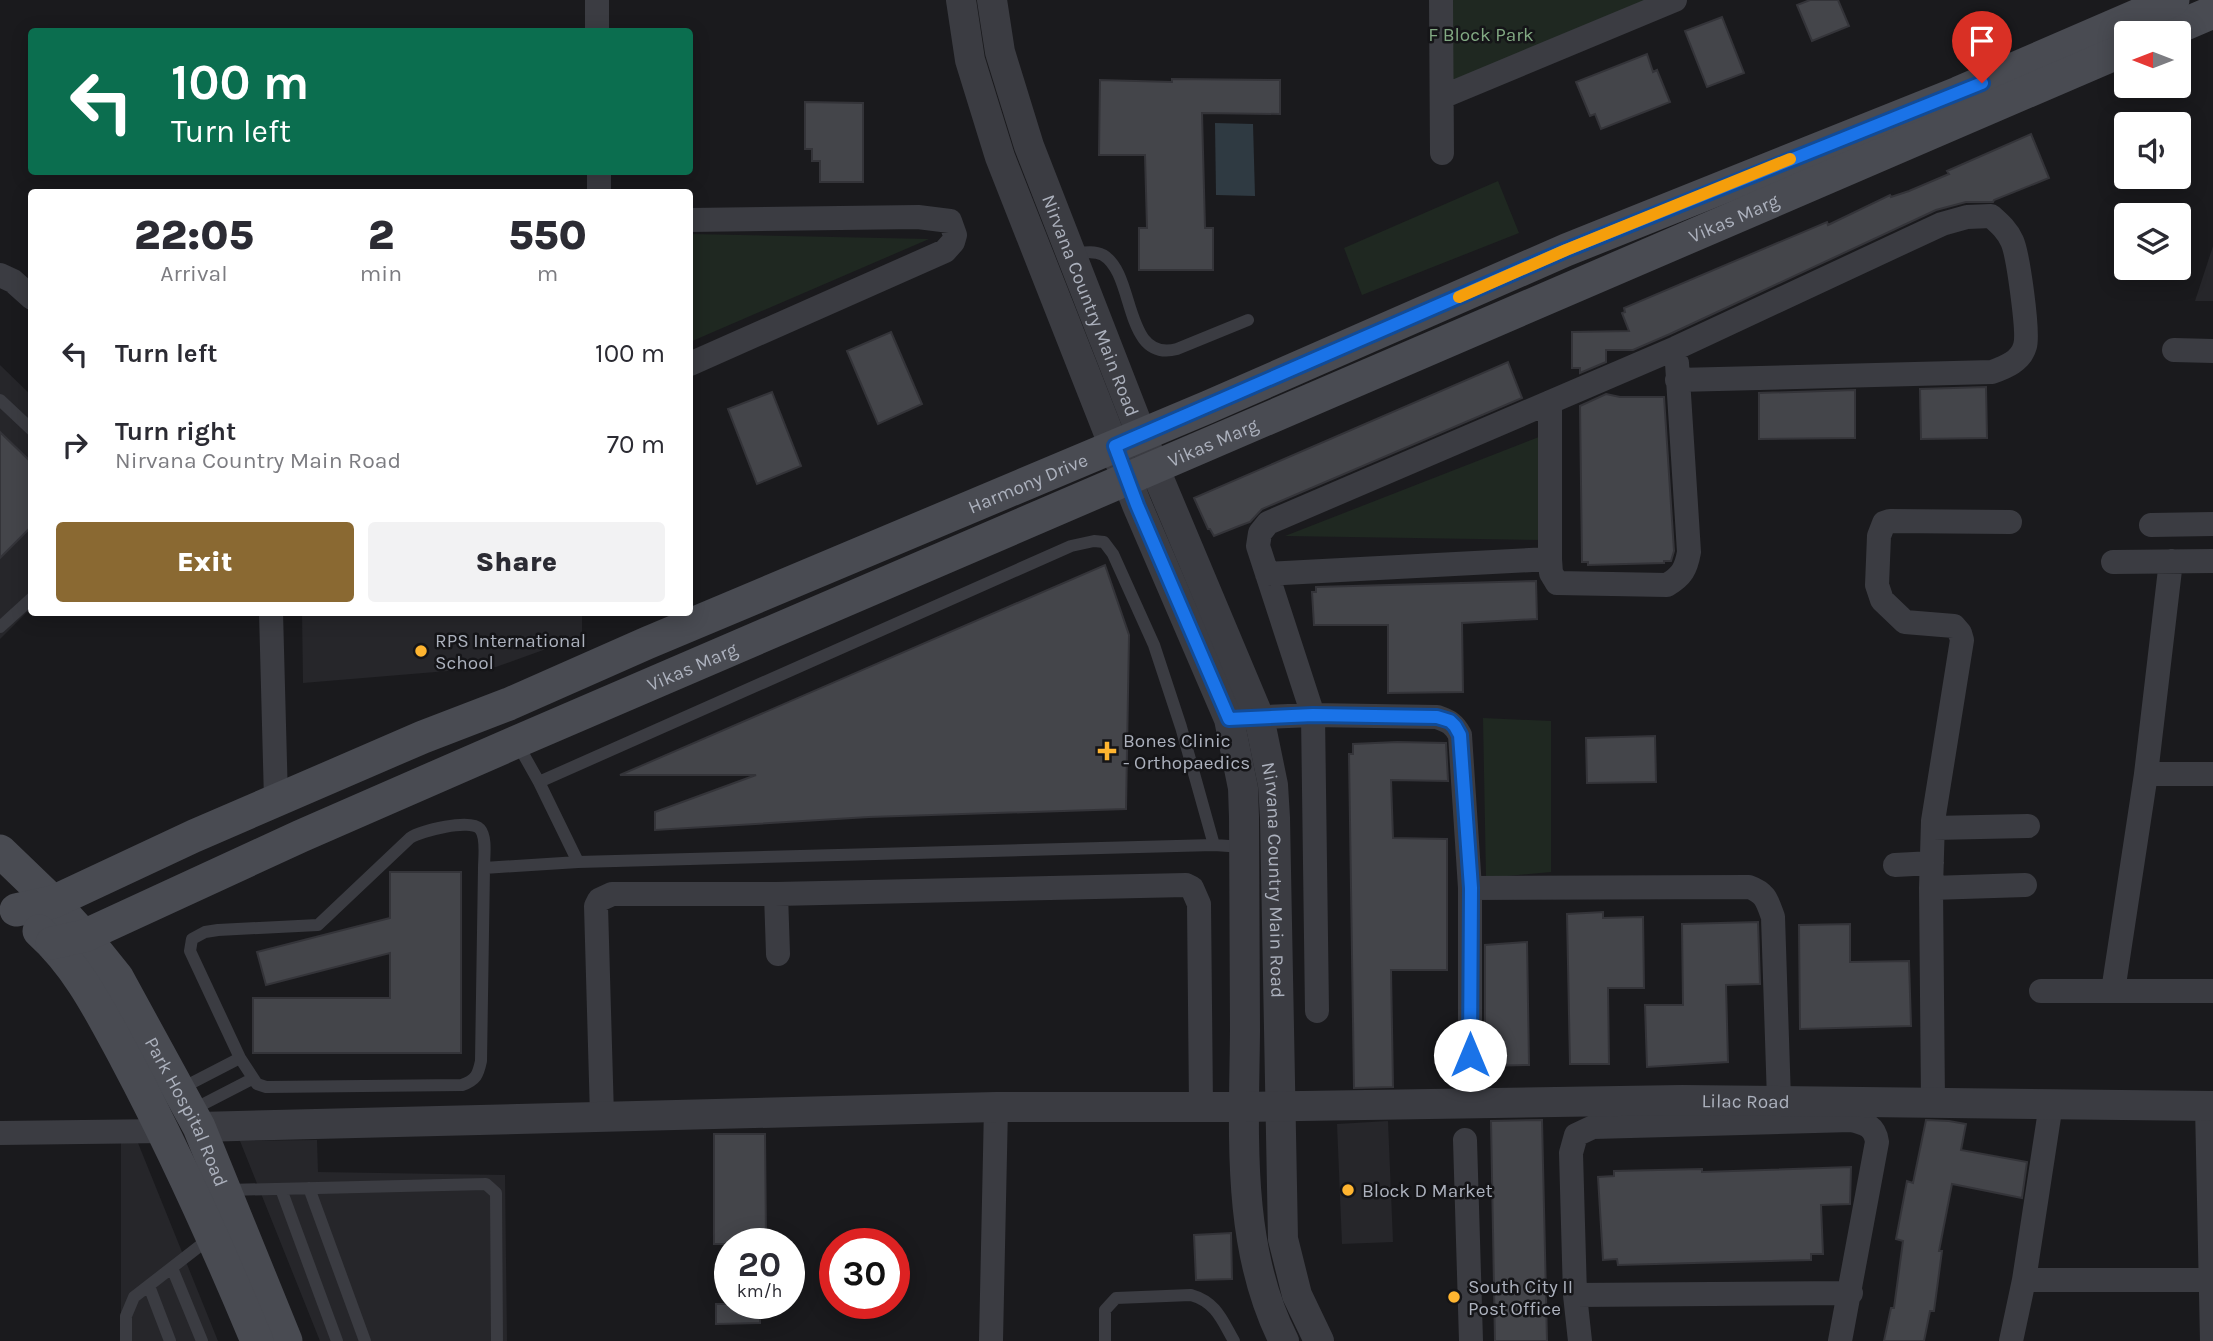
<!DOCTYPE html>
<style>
body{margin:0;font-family:Karla,sans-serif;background:#f2f2f3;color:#2b2b33;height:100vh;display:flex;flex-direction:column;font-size:26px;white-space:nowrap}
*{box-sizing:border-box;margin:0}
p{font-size:23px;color:#7c7c81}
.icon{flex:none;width:38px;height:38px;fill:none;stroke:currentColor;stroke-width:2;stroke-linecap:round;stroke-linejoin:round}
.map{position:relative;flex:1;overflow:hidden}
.drawer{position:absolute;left:28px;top:189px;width:665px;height:427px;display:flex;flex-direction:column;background:#fff;border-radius:7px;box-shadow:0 4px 18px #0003}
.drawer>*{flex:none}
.banner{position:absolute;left:28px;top:28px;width:665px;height:147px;border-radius:7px;box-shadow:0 4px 18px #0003;background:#0b6e4f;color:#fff;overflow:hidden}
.needle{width:46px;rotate:270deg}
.controls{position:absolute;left:2114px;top:21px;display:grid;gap:14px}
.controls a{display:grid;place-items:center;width:77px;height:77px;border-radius:7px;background:#fff;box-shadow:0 4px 18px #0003;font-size:35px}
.speed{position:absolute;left:714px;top:1228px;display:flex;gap:14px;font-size:35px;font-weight:700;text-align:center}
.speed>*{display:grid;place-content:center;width:91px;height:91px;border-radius:50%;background:#fff;box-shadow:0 4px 18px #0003;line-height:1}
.speed small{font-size:18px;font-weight:400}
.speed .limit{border:10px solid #d22;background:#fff;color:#111}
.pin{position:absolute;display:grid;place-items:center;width:60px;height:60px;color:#fff;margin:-72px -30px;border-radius:50% 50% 50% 0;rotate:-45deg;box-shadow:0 0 7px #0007}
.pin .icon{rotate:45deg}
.me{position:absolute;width:77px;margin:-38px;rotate:0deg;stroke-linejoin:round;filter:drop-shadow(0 0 5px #0008)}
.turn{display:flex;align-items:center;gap:24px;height:147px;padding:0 28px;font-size:32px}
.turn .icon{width:91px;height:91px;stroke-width:2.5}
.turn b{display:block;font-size:49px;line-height:60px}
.eta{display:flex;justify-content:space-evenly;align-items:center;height:119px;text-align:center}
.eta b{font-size:42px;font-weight:800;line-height:49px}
.action{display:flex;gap:14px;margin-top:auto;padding:14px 28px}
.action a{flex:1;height:80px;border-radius:7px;background:#8a6932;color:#fff;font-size:28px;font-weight:800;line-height:80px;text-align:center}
.action a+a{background:#f2f2f3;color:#2b2b33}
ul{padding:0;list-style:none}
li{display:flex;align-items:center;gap:21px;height:91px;padding:0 28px}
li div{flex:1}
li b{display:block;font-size:26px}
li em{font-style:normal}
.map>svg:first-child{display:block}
.built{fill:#26262a}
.green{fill:#1f2821}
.water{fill:#2f3a42}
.building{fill:#44454a;stroke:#343439;stroke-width:2}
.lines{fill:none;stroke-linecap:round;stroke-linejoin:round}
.service{stroke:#3b3c42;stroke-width:12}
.minor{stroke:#3b3c42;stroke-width:24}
.tertiary{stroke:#3b3c42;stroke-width:30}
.secondary{stroke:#494b52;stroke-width:33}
.route-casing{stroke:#114b97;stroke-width:18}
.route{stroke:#1a73e8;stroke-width:12}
.slow{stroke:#f59e0b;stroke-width:12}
.poi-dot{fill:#ffb530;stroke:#151518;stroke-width:2.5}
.labels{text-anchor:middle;stroke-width:5;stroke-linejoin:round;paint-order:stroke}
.park-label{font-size:19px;fill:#82a983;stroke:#151518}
.street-label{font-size:19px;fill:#acb1bd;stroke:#151518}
.poi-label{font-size:19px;fill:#acb1bd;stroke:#151518;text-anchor:start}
</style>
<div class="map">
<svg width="2213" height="1341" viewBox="0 0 2213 1341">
<rect width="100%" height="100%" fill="#1a1a1d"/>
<path class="built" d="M2213,246v55h-18z
M0,365l32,31 -1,212 -31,31z
M302,613h280v23l-86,31 -193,16z
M1388,1121l5,121 -51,2 -5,-120z
M317,1140l1,32 187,3 2,166h-187l-80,-200z
M121,1143h17l80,198h-97z"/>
<path class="green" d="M1447,0h207l-206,84z
M1498,181l21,52 -157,62 -18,-47z
M690,234l239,5 -239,103z
M1544,435l-1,105 -258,-4z
M1483,718l68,3v151l-65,6z"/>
<path class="water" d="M1215,123l38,1 2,72 -39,-1z"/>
<path class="building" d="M1810,0h28l11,26 -37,15 -15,-36z
M1722,17l22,56 -37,14 -22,-56z
M1647,54l6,18 4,-2 13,32 -69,27 -6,-15 -5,2 -14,-34z
M1172,79l108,1v34l-78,-1 3,115h8v42h-74v-42h8l-2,-73h-46l1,-75 72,2z
M805,102l58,1v79h-43v-21h-8v-12h-7z
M2031,134l18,44 -55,22 -1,2h-27l-30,8 -266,124 -37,16h-27v12l-26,11v-5h-8v-36l57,-1 -7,-18 3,-1 -1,-4 203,-86 1,3 62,-30 1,2 18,-6 40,-17 -2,-3z
M891,332l31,72 -44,20 -31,-73z
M1508,362l14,36 -260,111 -12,13 -11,4 -25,10 -4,-7h-2l-14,-31z
M1986,387l1,51 -66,1 -1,-50z
M1855,390v48l-96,1v-46z
M772,392l29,74 -44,18 -29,-75z
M1606,394l14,3h44l10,154 -3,10h-7v2l-76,2v-3h-6l-2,-156z
M0,432l32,31v63l-32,32z
M1105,565l24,70 -3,174 -257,8 -214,13v-18l101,-37h-136z
M1536,581l1,38 -75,4 1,69 -75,1v-68h-74l-2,-33h4v-5z
M1655,736l1,46 -69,1 -1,-45z
M1397,742l49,1 2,38 -57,-1 2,58 54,1v131h-56l2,117 -39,1 -5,-334h4v-10z
M390,872h71v181h-208v-55h137v-45l-124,32 -9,-33 133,-34z
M1603,912v6l40,-1 1,71h-36l1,76h-39l-3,-150z
M1758,922l2,62 -34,1 2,77 -81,5 -2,-62h38l-1,-81z
M1850,924v38l59,-1 2,65 -111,3 -1,-104z
M1527,942l2,123 -44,1v-121z
M1542,1120l5,221h-52l-4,-220z
M1926,1120l23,1 17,3 -5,26 66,12 -5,36 -70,-14 -13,67h3l-8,60h-4l-6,30h-40l7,-33h3l9,-67 -7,-2 11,-58 6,2z
M714,1134h51l1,110h-52z
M1851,1167l-1,37 -29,1 2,49h-12v6l-193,5 -1,-6 -14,1 -5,-83 16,-1v-5l88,-2v3z
M1231,1233l1,46 -36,1 -2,-45z
M716,1304h44v19l-44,1z"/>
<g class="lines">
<path class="service" d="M1070,254c11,-1 23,-4 33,1 33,19 20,108 74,94l71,-29
M0,400l32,30
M0,627l32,-29
M517,743l22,39
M578,862l-39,-80 532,-236 23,-5 10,1 9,12 41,91 27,82 33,118 30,2
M484,868l94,-6 636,-17
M180,1089l60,-31 -50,-107 2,-12 13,-7 13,-2 100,-5 92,-87c11,-7 60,-20 70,-9 7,8 4,28 4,39l-3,193c-3,14 -5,19 -19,24l-196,2 -9,-3 -17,-26
M190,1111l62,-32
M309,1188l56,153
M281,1189l56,152
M228,1190l258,-6 10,9 1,148
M172,1268l30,73
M149,1286l21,55
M126,1341v-25l8,-19 76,-59
M1105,1341v-31l11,-12 75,-3c25,7 31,25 43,46"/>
<path class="minor" d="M597,0v32
M1441,0l1,153
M1442,97l233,-97
M599,172v20
M690,220l228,-3 32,4 5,14 -2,7 -8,9 -255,113
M0,275l13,6 19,17
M2174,350l39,1
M1550,402v157l1,14 6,10 110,2c15,-9 19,-16 22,-33l-12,-189
M2151,525l62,-1
M2113,562l100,-1
M1267,574l283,-15
M271,612l5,188
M1240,718l73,-3 124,2c12,4 17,7 23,18l10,153v167
M2146,774h67
M1933,828l95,-2
M1895,865l37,-2
M1470,888l279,-1c17,6 18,14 24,30l6,183
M1931,888l94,-3
M776,894l2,60
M2041,991h172
M2113,991l33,-217 25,-213
M1317,1011l-4,-296 -55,-169 2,-13 8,-10 408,-175 266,-124 25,-7 24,-1c9,8 16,14 21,25 6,13 17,92 13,105 -4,15 -19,21 -33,26l-315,8
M1933,1102l-2,-214 2,-67 29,-181 -2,-7 -6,-7 -49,-4 -23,-22 -5,-15 2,-49 5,-13 6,-2 120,1
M2207,1106l5,235
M602,1116l-6,-210 3,-6 13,-6h164l410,-9 6,3 7,16 2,202
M0,1133l165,-2
M1465,1140l6,201
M2024,1280h187
M1575,1295l276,-2
M991,1341l5,-234
M1580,1341l-5,-46 -4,-142 5,-18 17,-8 258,-7c14,3 24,6 26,22l-37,199
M2011,1341l13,-61 27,-176"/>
<g class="tertiary">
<path d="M961,0l9,60 30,97 137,348 92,214 14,69 1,29c1,72 1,143 1,214 -1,103 -9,216 39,310"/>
<path id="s1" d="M992,0l8,52 29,94 125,321 105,250 14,68 2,33 8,421 14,56 22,46"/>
<path id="s2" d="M199,1127l797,-20h248l438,-7 531,6"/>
</g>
<g class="secondary">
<path d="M2164,33l49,-21"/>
<path id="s3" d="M0,851l53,51 31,34 33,41 82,150 87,214"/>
<path id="s4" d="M16,910l37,-8 141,-66 229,-99 86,-33 138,-61 561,-236 358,-157 392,-157 215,-93"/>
<path d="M39,931c40,36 62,82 87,128 49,92 91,186 131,282"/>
<path id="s5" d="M52,943l32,-7 217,-100 215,-94 1610,-693"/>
</g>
</g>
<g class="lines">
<g class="route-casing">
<path id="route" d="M1470,1055l1,-167 -11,-153 -5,-9 -5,-5 -13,-4 -124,-2 -84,4 -92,-214 -22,-59 451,-196 416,-167"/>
</g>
<use href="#route" class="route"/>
<path class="slow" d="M1459,297l107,-47 224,-91"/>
</g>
<g class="poi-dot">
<circle cx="421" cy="651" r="7"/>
<path d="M1103.5 740.5h7v7h7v7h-7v7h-7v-7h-7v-7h7z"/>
<circle cx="1348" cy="1190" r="7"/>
<circle cx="1454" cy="1297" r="7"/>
</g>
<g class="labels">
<g class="park-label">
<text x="1481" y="41">F Block Park</text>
</g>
<g class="street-label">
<text dy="7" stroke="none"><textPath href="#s5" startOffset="1832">Vikas Marg</textPath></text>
<text dy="7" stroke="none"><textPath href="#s1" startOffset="322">Nirvana Country Main Road</textPath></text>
<text dy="7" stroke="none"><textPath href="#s5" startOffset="1265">Vikas Marg</textPath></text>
<text dy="7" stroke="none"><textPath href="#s4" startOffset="1099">Harmony Drive</textPath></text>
<text dy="7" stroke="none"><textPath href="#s5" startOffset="698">Vikas Marg</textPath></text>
<text dy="7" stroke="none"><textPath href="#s1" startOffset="931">Nirvana Country Main Road</textPath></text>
<text dy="7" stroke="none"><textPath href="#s2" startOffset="1547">Lilac Road</textPath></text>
<text dy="7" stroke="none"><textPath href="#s3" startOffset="324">Park Hospital Road</textPath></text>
</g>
<g class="poi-label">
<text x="435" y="647">RPS International<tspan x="435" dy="22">School</tspan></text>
<text x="1123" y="747">Bones Clinic<tspan x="1123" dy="22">- Orthopaedics</tspan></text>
<text x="1362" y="1197">Block D Market</text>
<text x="1468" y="1293">South City II<tspan x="1468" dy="22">Post Office</tspan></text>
</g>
</g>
</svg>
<div class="controls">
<a><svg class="needle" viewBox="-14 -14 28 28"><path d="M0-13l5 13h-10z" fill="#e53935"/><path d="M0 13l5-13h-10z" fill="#7c7c81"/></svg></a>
<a><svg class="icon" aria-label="sound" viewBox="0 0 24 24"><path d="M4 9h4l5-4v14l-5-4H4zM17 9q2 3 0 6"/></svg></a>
<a><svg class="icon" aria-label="layers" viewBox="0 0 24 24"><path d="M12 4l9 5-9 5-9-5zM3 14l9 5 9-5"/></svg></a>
</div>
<div class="speed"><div>20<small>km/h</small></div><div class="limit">30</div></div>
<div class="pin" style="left:1982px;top:83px;background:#d93025"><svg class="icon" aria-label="arrive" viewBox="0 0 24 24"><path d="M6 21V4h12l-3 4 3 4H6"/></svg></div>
<svg class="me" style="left:1470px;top:1055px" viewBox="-20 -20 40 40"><circle r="19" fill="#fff"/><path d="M0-13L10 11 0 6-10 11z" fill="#1a73e8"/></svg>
<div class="banner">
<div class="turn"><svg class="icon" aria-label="left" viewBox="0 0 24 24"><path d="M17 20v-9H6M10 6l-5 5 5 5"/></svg><div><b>100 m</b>Turn left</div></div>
</div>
<section class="drawer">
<div class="eta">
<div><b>22:05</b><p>Arrival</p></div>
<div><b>2</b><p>min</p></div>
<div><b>550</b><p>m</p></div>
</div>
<ul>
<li><svg class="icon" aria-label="left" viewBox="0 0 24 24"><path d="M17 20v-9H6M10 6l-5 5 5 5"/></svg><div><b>Turn left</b></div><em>100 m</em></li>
<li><svg class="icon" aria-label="right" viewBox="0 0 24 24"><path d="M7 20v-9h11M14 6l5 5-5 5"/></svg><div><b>Turn right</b><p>Nirvana Country Main Road</p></div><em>70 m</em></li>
</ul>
<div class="action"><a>Exit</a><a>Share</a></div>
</section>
</div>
